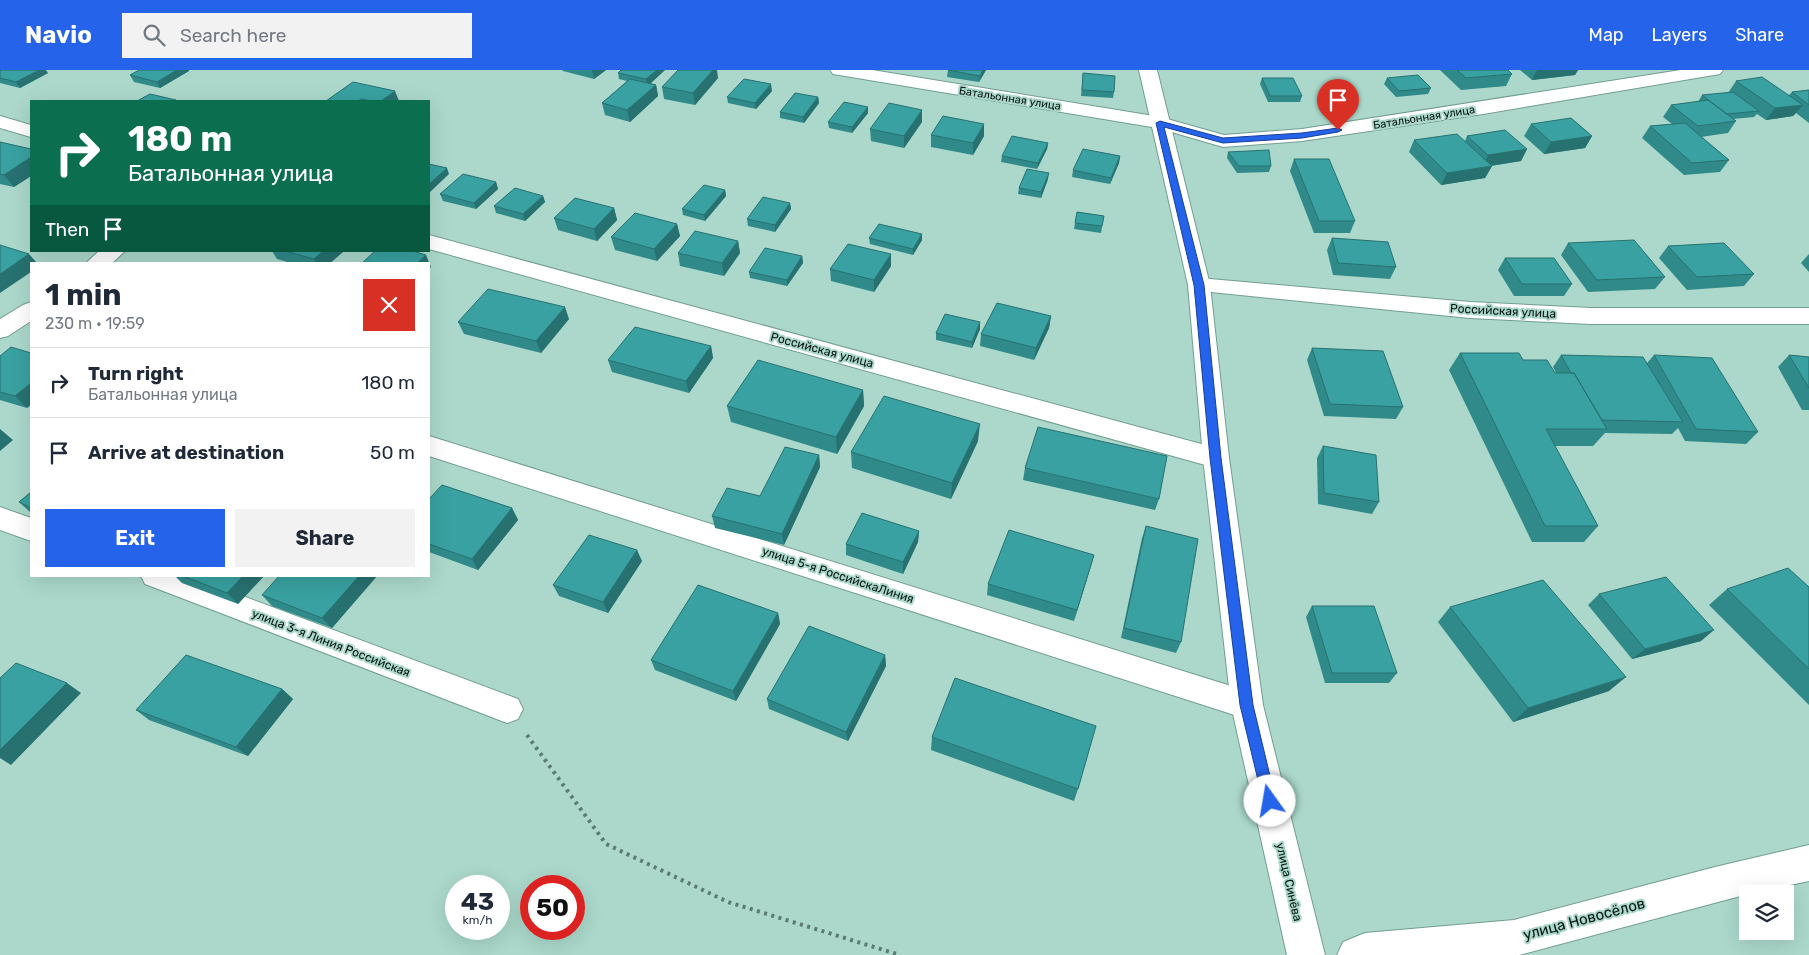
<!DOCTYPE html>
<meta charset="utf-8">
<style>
body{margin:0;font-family:Rubik,sans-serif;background:#f2f2f3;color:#1f2937;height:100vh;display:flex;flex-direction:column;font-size:19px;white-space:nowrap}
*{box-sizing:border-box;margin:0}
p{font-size:16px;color:#747a83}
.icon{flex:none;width:28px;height:28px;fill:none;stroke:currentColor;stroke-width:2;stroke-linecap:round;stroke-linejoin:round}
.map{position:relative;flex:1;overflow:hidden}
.drawer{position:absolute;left:30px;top:192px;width:400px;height:315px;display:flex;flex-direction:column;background:#fff;border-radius:0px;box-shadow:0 5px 20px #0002}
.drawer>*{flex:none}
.banner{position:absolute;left:30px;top:30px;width:400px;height:152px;border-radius:0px;box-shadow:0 5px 20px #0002;background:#0b6e4f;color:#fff;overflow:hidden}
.tools{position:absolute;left:1739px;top:815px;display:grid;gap:10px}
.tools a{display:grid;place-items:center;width:55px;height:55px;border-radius:0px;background:#fff;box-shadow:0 5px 20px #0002;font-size:25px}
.speed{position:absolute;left:445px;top:805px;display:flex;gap:10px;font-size:25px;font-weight:700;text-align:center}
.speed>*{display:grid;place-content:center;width:65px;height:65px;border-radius:50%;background:#fff;box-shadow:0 5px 20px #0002;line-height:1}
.speed small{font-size:12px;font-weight:400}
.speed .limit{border:8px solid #d22;background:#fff;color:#111}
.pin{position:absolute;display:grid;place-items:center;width:42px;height:42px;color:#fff;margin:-51px -21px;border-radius:50% 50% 50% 0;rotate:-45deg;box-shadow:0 0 5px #0007}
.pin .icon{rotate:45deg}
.me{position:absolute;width:55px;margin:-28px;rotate:347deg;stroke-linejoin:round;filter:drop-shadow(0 0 4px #0008)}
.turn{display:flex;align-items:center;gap:18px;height:105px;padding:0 15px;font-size:22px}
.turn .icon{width:65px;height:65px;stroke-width:2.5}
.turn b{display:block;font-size:35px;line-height:42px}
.then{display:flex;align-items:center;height:48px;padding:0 15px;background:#0003;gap:10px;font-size:19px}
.round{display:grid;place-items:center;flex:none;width:52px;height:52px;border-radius:0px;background:#f2f2f3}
.overview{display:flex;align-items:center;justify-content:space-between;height:85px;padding:0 15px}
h1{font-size:30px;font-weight:700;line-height:38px}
.action{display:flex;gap:10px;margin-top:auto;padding:10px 15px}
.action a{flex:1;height:58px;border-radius:0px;background:#2563eb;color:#fff;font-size:20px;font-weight:700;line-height:58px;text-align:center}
.action a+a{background:#f2f2f3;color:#1f2937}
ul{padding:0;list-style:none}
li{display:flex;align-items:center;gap:15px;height:70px;padding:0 15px;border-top:1px solid #e0e1e3}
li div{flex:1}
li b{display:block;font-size:19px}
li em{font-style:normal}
header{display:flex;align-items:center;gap:30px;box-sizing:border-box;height:70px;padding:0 25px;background:#2563eb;color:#fff}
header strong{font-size:24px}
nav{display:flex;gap:28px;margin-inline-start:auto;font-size:18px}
.search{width:350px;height:45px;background:#f2f2f3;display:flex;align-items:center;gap:12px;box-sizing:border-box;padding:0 18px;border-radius:0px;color:#747a83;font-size:19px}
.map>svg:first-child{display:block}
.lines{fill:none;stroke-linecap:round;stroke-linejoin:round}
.minor-casing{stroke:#729e91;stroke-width:2}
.secondary-casing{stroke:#729e91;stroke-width:2}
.path{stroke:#5c7c72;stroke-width:4;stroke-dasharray:3 4.5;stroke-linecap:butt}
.minor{fill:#fff;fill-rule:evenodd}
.secondary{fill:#fff;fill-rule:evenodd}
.wall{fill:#318a8a}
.shaded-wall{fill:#287171}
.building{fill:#39a1a1;stroke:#287171}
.route{fill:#2563eb;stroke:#184099}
.labels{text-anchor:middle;stroke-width:4;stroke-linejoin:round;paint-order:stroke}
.far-street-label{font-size:11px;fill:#04140f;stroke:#abd8cb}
.street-label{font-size:12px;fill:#04140f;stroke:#abd8cb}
.near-street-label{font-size:15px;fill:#04140f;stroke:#abd8cb}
</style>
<header>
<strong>Navio</strong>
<div class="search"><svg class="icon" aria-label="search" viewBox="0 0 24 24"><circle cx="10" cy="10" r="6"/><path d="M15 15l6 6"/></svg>Search here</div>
<nav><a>Map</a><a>Layers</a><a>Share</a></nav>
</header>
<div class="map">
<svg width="1809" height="885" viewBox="0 0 1809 885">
<rect width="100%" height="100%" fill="#abd8cb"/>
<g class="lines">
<g class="minor-casing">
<path id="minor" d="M830,0h42l288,47 64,18 78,-6 379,-59h42l-3,4 -6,1 -231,39 -181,27 -79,6 -65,-19 -319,-53 -6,-1z
M0,46l31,9v12l-31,-9z
M429,165l787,213 9,3 4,7 -4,7 -9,3 -787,-219z
M99,181h26l-14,13h-26z
M1199,208l271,24 121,6h218v16h-218l-121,-6 -279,-28 -3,-5 3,-5z
M31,232v19l-23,15 -8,2v-19l23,-14z
M429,366l818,255 11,4 5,10 -5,10 -11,4 -818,-263z
M0,437l31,11v23l-31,-11z
M141,506h48l329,123 5,10 -5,10 -11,4 -362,-139z
M1809,775v36l-61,13 -229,61h-182l6,-13 22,-9 149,-13 201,-53z"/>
</g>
<g class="secondary-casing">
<path id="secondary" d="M1139,0h18l53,215 19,173 34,247 62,250h-38l-56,-250 -28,-247 -15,-173z"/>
</g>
<path class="path" d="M527,665l79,109 122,58 172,53"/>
<use href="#minor" class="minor"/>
<use href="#secondary" class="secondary"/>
</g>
<path class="wall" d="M0,0l48,3 -28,15 -20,-5z
M562,0h44l-12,9 -31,-8z
M665,0l-15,13 6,2 2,11 -28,26 -25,-7 -3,-12 25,-22 -8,-2 -1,-6z
M948,0h38l-7,12 -32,-5z
M1440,0h68l4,4 -6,12 -45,4z
M1520,0h58l-3,5 -43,5z
M189,1l-29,17 -26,-6 -4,-7z
M1083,3l31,19 -1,6 -32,-2z
M718,8l-23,27 -31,-6 -2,-12z
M1262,8l40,18 -2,6h-32l-8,-18z
M1387,8l44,10 -3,6 -32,3 -12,-13z
M1736,11l53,14 3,-3 17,-2v33l-13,-10 -3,3 -27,4 -9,-6 -3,3 -21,2 3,2 -8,12 -27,4 28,23 -9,12 -36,3 -42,-37 8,-12 22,-2 -9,-7 8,-12 27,-3 4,-7 26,-2z
M353,12l46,19h-73z
M772,21l-16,18 -28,-6 -1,-6z
M818,27l1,6 -15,20 -24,-5v-6z
M868,37v6l-16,20 -23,-5 -1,-6z
M922,40v12l-18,26 -33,-7 -1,-12z
M1531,54l61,12 -7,12 -41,6 -20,-18z
M931,65l53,1 -11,19 -42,-8z
M1467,66l60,13 -6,12 -30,5h1l-7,12 -44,7 -32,-33 5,-12 51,1z
M0,72l31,7v27l-17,11 -14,-3z
M1048,73l-1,6 -10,20 -36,-7 1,-6z
M1228,82l43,14 -2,6 -32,1 -10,-15z
M1120,86l-1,7 -9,21 -38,-7 1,-7z
M1294,89l61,62 -5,12h-36l-24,-62z
M1048,109l-7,19 -23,-4 1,-6z
M496,112l2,7 -22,20 -33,-8 -3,-7z
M725,120l1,6 -21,25 -22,-6 -1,-6z
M543,126l2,6 -20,19 -29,-8 -2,-7z
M790,133l1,6 -16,23 -27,-6 -1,-7z
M614,138l3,12 -20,21 -39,-11 -4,-12z
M1077,142l27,4 -3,17 -27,-4z
M677,154l3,12 -23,25 -42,-11 -4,-13z
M922,164v6l-9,15 -43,-11 -1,-6z
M1332,168l64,29 -6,12 -57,-4 -6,-25z
M738,171l2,12 -16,23 -44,-10 -2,-13z
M1568,173l97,34 -10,12 -67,3 -27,-37z
M1668,176l86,28 -10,12 -57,4 -28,-32z
M272,181h72l-15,13h-35l-17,-5z
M891,184v12l-17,26 -43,-11 -1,-12z
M1809,184v18l-8,-9z
M802,186l1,7 -16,23 -37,-8 -1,-6z
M1505,188l67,26 -8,12h-50l-16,-26z
M1051,246l-2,12 -15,32 -54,-14 1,-12z
M569,249l-28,34 -77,-19 -6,-12z
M980,252v7l-8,19 -36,-8v-7z
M711,276l2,12 -24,35 -77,-21 -4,-12z
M1312,278l91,59 -7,12 -72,-3 -17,-56z
M1460,283l63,7 32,13h1l-3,-6 8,-12 86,8 7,-8 104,77 -12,12 -61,-3 -7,-13 -6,6 -67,-1 -12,13h-38l43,80 -14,16h-52l-83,-172z
M1789,285l20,2v53h-7l-24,-43z
M0,286l27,52 -27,-8z
M863,320l1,16 -27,48 -106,-32 -4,-16z
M978,371l-27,58 -99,-31 -1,-16z
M1323,376l56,56 -7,12 -54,-10 -1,-46z
M819,385l1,12 -36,78 -69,-17 -3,-12 48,-20z
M1025,398l134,31 -4,11 -132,-30z
M31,422v21l-12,-11z
M429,429l83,9 6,12 -40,50 -49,-18z
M1146,456l35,116 -5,11 -55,-15 21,-100z
M919,461l-1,11 -15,32 -57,-19v-11z
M1094,485l-20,66 -87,-26 1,-11z
M642,491l-34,52 -49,-17 -6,-11z
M175,506h89l-26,28 -56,-21z
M377,506l-45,52 -60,-22 -10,-11z
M1809,517v118l-100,-100 18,-16z
M1599,524l102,47 -69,18 -44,-54z
M1312,536l85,67 -8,10h-64l-19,-66z
M1450,537l159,84 -96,31 -75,-100z
M778,543l2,11 -44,77 -81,-31 -4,-10z
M885,585l1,11 -38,75 -79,-32 -2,-10z
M282,619l11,10 -45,57 -99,-36 -13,-10z
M932,667l146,52 -4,12 -143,-51z"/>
<path class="shaded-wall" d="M39,0h7l2,3 -28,15 -4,-6z
M177,0h12v1l-29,17 -3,-6z
M592,0h14l-12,9z
M657,0h8l-17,16 -2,-7z
M713,0h4l1,8 -23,27 -2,-12z
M983,0h3l-7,12 1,-6z
M1537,0h41l-3,5 -43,5z
M771,14l1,7 -16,18 -1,-6z
M656,15l2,11 -28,26 -3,-12z
M395,21l4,10h-18z
M818,27l1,6 -15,20 -1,-6z
M1803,35l-10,11 -27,4 9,-12z
M868,37v6l-16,20v-6z
M922,40v12l-18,26v-12z
M984,54v12l-11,19v-12z
M1592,66l-7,12 -41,6 7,-12z
M1048,73l-1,6 -10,20 1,-6z
M1527,79l-6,12 -39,6 6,-12z
M1120,86l-1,7 -9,21 1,-6z
M31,87v19l-17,11 -10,-12z
M1492,96l-7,12 -44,7 6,-12z
M447,98l2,6 -20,19v-9z
M1049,103l-1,6 -7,19v-6z
M496,112l2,7 -22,20 -2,-6z
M725,120l1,6 -21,25 -1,-6z
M543,126l2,6 -20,19 -2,-7z
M790,133l1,6 -16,23v-7z
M614,138l3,12 -20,21 -3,-12z
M677,154l3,12 -23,25 -3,-12z
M922,164v6l-9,15v-6z
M738,171l2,12 -16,23 -2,-13z
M323,181h21l-15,13h-12l-3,-5z
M29,184l9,10h-7v8l-31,21v-19z
M891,184v12l-17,26v-12z
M426,185l5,12 -2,2v-5h-13z
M802,186l1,7 -16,23v-6z
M565,237l4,12 -28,34 -5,-12z
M1051,246l-2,12 -15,32 2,-12z
M980,252v7l-8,19v-6z
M711,276l2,12 -24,35 -3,-12z
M31,313v22l-4,3 -12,-12z
M863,320l1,16 -27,48 -1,-17z
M980,354l-2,17 -27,58 1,-16z
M0,359l13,11 -13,11z
M819,385l1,12 -36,78 -2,-11z
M512,438l6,12 -40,50 -6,-11z
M919,461l-1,11 -15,32v-12z
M637,480l5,11 -34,52 -5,-11z
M1094,485l-3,11 -17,55 3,-11z
M243,506h21l-26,28 -11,-11z
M359,506h18l-45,52 -10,-10z
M778,543l2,11 -44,77 -3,-10z
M1714,560l-13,11 -69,18 13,-10z
M885,585l1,11 -38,75 -2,-9z
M1626,607l-17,14 -96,31 15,-14z
M67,613l14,10 -70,72 -11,-7v-8z
M282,619l11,10 -45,57 -12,-9z"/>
<path class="building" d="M0,0h39l-23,12 -16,-4z
M139,0h38l-20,12 -27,-7z
M621,0h36l-11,9 -28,-6z
M678,0h35l-20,23 -31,-6z
M948,0h35l-3,6z
M1457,0h51l4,4 -46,4z
M1083,3l32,3 -1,16 -32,-2z
M1418,5l13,13 -32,3 -12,-13z
M1762,7l41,28 -28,3 -39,-27z
M1262,8h31l9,18h-32z
M630,9l26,6 -29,25 -25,-7z
M744,9l27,5 -16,19 -28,-6z
M353,12l42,9 -14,10h-9l-11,-2 -3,2h-32z
M1809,20v15l-17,-13z
M1733,22l26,19 -32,3 -25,-19z
M795,23l23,4 -15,20 -23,-5z
M150,24l26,6 -3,1h-36z
M1708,30l28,21 -38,5 -27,-21z
M844,32l24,5 -16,20 -24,-5z
M889,33l33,7 -18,26 -34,-7z
M943,46l41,8 -11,19 -42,-8z
M1571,48l21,18 -41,6 -20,-18z
M1685,53l44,37 -37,3 -42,-37z
M1505,60l22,19 -39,6 -21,-19z
M1457,64l35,32 -45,7 -33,-33z
M1012,66l36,7 -10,20 -36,-7z
M0,72l31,7v8l-27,18 -4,-1z
M1083,79l37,7 -9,22 -38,-8z
M1269,80l2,16h-32l-11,-14z
M1294,89h35l26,62h-36z
M429,94l18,4 -18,16z
M1027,99l22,4 -8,19 -22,-4z
M463,104l33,8 -22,21 -34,-9z
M704,115l21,5 -21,25 -22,-6z
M515,118l28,8 -20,18 -29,-8z
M763,127l27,6 -15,22 -28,-6z
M575,128l39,10 -20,21 -40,-11z
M1077,142l27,4 -2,10 -27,-3z
M635,143l42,11 -23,25 -43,-12z
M879,154l43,10 -9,15 -44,-11z
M695,161l43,10 -16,22 -44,-10z
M1332,168l56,4 8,25 -58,-4z
M1634,170l31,37 -68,3 -29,-37z
M1724,173l30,31 -57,3 -29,-31z
M848,174l43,10 -17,26 -44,-11z
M0,175l29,9 -29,20z
M765,178l37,8 -15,24 -38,-8z
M285,181h38l-9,8z
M375,181h38l13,4 -10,9h-55z
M1505,188h49l18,26h-50z
M488,219l77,18 -29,34 -78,-19z
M997,233l54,13 -15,32 -55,-14z
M945,244l35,8 -8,20 -36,-9z
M635,257l76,19 -25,35 -78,-21z
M11,277l20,6v30l-16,13 -15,-4v-36z
M1312,278l71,3 20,56 -73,-3z
M1460,283h59l4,7h24l8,13h19l33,56h-61l52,97h-53z
M1561,285l82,2 40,65 -81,-2 -28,-47h-3z
M1654,285l58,3 46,74 -62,-3z
M1789,285l20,2v31z
M758,290l105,30 -27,47 -109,-31z
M884,326l96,28 -28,59 -101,-31z
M1038,357l129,29 -8,43 -134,-31z
M1323,376l53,9 3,47 -55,-9z
M785,377l34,8 -37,79 -70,-18 15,-28 33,8z
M442,415l70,23 -40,51 -43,-15v-45z
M31,422v16l-12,-6z
M862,443l57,18 -16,31 -57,-18z
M1146,456l52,13 -17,103 -57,-14z
M1009,460l85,25 -17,55 -89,-26z
M589,465l48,15 -34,52 -50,-17z
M1788,498l21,19v82l-82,-80z
M183,506h60l-16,17z
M279,506h80l-37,42 -60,-23z
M1666,507l48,53 -69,19 -46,-55z
M1543,510l83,97 -98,31 -78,-101z
M698,515l80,28 -45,78 -82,-31z
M1312,536h62l23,67h-65z
M809,556l76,29 -39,77 -79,-33z
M186,585l96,34 -46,58 -100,-37z
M16,593l51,20 -67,67v-72z
M955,608l141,48 -18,63 -146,-52z"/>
<path class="route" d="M1160,51l63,17 79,-5 36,-5 4,2 -4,2 -36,6 -79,5 -59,-16 40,158 17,173 32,247 23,96 -2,5 -4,2 -5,-2 -2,-5 -23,-96 -30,-247 -16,-173 -38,-162z"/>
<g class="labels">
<g class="far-street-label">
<text transform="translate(1010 28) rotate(9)" y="4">Батальонная улица</text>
<text transform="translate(1424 47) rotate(-9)" y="4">Батальонная улица</text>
</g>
<g class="street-label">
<text transform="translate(1503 241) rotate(3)" y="4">Российская улица</text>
<text transform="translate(822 280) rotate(15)" y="4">Российская улица</text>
<text transform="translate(838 505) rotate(18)" y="4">улица 5-я РоссийскаЛиния</text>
<text transform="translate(331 573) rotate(21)" y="4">улица 3-я Линия Российская</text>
<text transform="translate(1289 812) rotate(77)" y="4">улица Синёва</text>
</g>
<g class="near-street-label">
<text transform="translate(1584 849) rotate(-15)" y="5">улица Новосёлов</text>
</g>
</g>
</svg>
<div class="tools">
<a><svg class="icon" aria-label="layers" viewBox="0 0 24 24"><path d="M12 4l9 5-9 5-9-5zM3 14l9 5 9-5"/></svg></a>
</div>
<div class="speed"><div>43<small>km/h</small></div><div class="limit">50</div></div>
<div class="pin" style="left:1338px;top:60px;background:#d93025"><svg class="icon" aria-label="arrive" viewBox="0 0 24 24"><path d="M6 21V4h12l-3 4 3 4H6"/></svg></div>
<svg class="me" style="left:1270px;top:731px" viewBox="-20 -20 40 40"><circle r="19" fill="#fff"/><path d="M0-13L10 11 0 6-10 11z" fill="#2563eb"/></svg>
<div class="banner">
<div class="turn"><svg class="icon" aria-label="right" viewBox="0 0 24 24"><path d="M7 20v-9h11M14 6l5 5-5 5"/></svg><div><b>180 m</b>Батальонная улица</div></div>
<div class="then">Then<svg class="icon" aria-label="arrive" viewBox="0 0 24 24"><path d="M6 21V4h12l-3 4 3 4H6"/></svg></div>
</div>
<section class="drawer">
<div class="overview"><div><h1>1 min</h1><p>230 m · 19:59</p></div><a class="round" style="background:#d93025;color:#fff"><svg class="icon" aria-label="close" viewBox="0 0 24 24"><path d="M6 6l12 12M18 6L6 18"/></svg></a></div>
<ul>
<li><svg class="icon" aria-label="right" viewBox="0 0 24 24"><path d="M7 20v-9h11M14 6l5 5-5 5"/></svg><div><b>Turn right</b><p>Батальонная улица</p></div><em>180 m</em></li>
<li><svg class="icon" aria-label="arrive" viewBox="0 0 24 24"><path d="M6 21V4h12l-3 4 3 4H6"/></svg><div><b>Arrive at destination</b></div><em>50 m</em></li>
</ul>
<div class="action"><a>Exit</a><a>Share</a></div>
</section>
</div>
